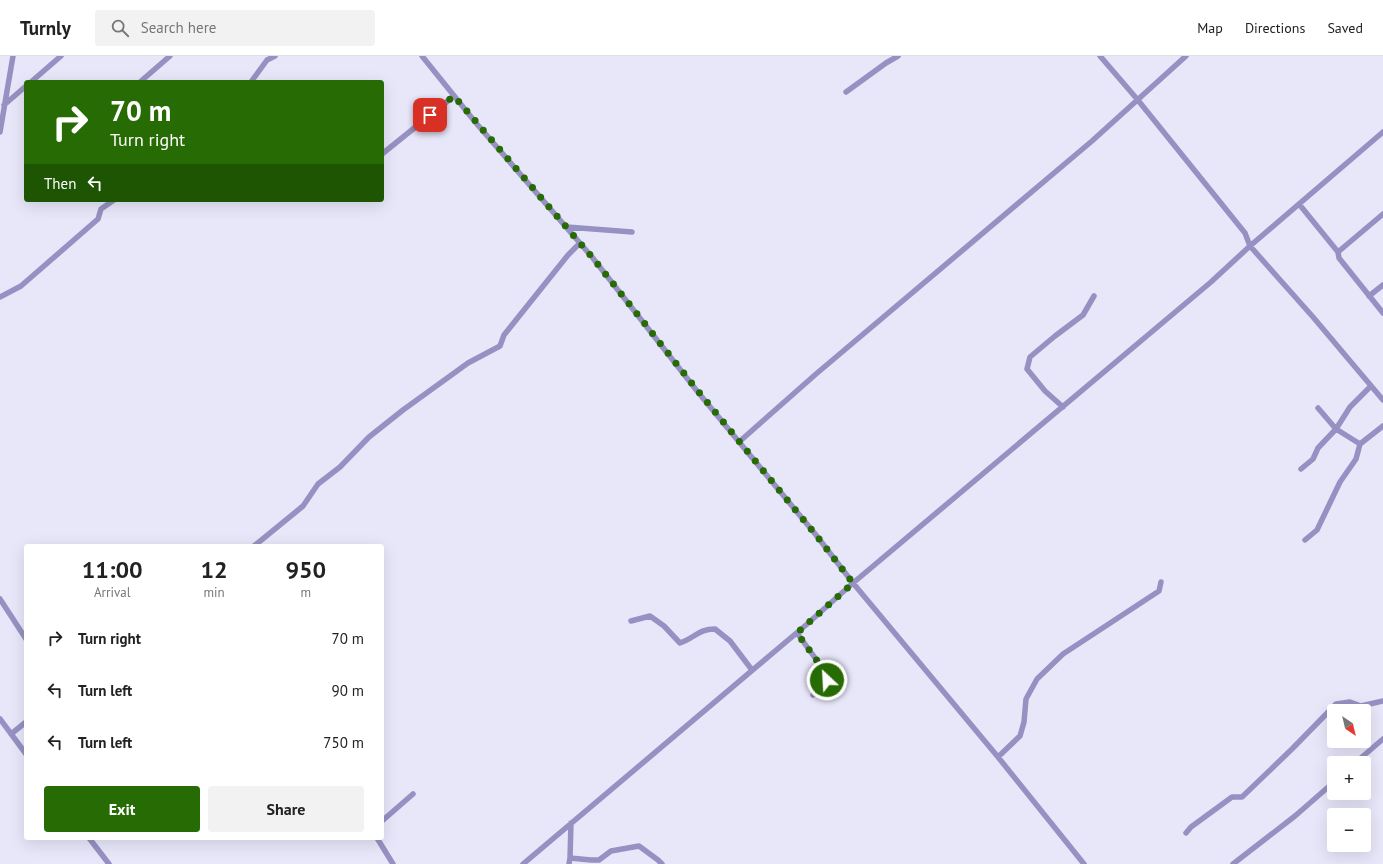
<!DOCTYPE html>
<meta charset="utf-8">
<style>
body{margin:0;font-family:"PT Sans",sans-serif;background:#f2f2f2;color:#222;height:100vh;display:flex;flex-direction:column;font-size:15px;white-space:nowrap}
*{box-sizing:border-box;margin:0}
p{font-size:13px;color:#767676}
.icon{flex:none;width:22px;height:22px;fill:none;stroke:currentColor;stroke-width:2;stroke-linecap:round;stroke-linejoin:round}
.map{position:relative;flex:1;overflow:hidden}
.drawer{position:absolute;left:24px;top:488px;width:360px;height:296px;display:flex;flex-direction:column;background:#fff;border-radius:4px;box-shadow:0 4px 16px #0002}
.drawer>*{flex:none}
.guide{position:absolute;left:24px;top:24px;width:360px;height:122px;border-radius:4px;box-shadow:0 4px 16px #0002;background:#266b03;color:#fff;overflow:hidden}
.needle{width:26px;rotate:145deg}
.fabs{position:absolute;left:1327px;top:648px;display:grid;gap:8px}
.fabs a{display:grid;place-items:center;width:44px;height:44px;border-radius:4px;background:#fff;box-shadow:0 4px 16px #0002;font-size:20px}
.pin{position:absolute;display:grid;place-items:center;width:34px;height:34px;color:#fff;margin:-17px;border-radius:8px;box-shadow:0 2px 6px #0006}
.me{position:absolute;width:44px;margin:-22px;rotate:335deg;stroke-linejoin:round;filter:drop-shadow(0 0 3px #0008)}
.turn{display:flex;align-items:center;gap:14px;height:84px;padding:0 20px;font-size:18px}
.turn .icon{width:52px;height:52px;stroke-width:2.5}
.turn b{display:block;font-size:28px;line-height:34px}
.then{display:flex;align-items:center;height:38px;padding:0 20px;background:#0003;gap:8px;font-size:15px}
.eta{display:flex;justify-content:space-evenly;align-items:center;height:68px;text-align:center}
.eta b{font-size:24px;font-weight:700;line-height:28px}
.button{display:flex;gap:8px;margin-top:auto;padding:8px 20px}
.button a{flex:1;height:46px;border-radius:4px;background:#266b03;color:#fff;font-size:16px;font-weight:700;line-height:46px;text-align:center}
.button a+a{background:#f2f2f2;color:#222}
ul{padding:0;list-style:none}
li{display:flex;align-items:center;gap:12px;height:52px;padding:0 20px}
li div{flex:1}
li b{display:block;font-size:15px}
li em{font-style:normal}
header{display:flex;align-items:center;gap:24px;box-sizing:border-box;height:56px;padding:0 20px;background:#fff;border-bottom:1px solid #e0e0e0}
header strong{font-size:19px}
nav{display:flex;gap:22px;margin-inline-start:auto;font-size:14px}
.search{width:280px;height:36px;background:#f2f2f2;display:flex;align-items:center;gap:10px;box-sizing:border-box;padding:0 14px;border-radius:4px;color:#767676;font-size:15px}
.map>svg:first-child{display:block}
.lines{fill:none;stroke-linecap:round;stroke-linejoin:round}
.minor{stroke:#9691c2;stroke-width:5.5}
.route{stroke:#266b03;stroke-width:7;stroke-dasharray:0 12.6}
</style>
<header>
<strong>Turnly</strong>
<div class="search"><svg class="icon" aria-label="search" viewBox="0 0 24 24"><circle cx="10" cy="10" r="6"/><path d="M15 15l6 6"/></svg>Search here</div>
<nav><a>Map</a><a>Directions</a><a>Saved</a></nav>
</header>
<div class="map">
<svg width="1383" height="808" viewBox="0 0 1383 808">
<rect width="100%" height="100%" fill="#e8e7fa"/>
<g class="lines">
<path class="minor" d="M422,0l54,67 116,134 105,134 119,144 37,48 145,174 86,107
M1100,0l37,43 108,134 5,13 63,71 70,83
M31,26l30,-26
M140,26l30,-26
M251,26l16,-22 8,-4
M846,36l40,-29 12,-7
M4,49l22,-19
M0,76l13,-76
M382,98l72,-58
M1299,148l39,48 1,6 44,55
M567,171l65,5
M1338,196l45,-38
M1369,240l14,-11
M0,241l21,-11 77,-67 3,-10 13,-9
M1063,351l-18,-16 -18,-22 3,-12 25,-21 28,-21 11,-19
M739,386l77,-68 276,-233 94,-85
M1360,388l23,-18
M1301,413l12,-10 5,-11 18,-19 14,-22 21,-21
M1305,484l12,-10 23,-48 16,-23 4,-15 -24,-15 -18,-21
M254,490l49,-40 15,-22 22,-17 29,-30 34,-27 65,-47 32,-17 4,-11 64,-80 12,-12
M0,543l26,40
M631,565l19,-5 14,10 16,17c15,-5 18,-14 35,-14l15,12 22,29
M797,577l29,40 1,6 -14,16
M0,663l26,35
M11,678l15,-12
M998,701l22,-21 4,-14 2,-23 11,-20 26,-25 96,-63 2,-9
M1355,707l28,-24
M382,765l31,-27
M571,767l-1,35 21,2h8l12,-9 28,-5 19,14 4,4
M1186,777l5,-6 41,-30h10l50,-48 44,-45 14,-2 11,4 22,-5
M89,782l20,26
M377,782l16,26
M523,808l283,-239 47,-42 358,-301 39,-36 133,-114
M569,808l1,-6
M1233,808l62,-48 39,-34"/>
</g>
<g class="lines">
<path class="route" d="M430,59l24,-19 138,161 106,134 118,144 37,48 -56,50 29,40 1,7"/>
</g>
</svg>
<div class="fabs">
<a><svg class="needle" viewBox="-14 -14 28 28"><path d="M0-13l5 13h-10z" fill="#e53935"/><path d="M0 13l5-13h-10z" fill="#767676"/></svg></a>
<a>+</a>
<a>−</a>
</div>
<div class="pin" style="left:430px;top:59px;background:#d93025"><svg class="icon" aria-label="arrive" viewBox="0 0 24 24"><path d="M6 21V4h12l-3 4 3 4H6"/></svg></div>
<svg class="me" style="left:827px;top:624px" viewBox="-20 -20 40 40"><circle r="17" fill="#266b03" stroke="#fff" stroke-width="3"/><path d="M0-11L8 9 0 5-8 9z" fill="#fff"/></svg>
<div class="guide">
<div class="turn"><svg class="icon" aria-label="right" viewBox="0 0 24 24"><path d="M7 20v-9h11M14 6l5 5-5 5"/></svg><div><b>70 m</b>Turn right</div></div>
<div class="then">Then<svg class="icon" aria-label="left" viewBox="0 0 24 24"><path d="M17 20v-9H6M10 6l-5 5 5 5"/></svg></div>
</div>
<section class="drawer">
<div class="eta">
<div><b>11:00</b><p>Arrival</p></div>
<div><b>12</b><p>min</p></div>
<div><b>950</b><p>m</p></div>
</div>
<ul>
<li><svg class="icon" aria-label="right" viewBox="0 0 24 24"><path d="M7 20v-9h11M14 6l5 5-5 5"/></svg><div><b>Turn right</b></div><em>70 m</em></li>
<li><svg class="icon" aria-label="left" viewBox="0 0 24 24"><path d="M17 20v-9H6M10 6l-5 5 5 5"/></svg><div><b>Turn left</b></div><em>90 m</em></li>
<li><svg class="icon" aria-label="left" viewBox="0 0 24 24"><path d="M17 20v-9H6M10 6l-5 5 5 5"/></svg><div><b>Turn left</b></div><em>750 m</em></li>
</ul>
<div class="button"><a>Exit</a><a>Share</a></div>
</section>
</div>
